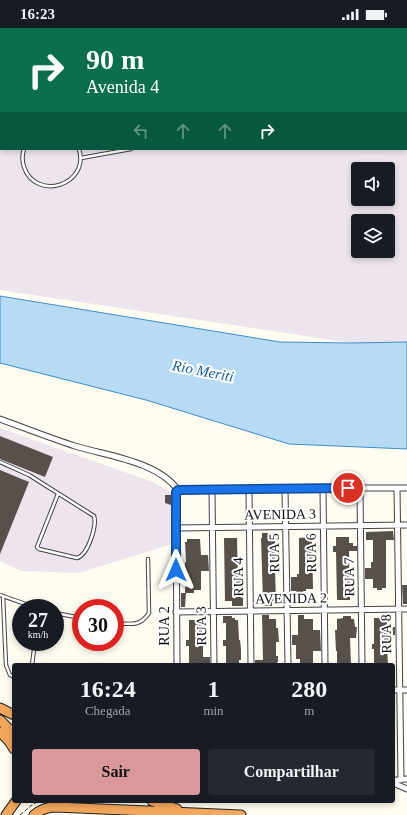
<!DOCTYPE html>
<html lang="pt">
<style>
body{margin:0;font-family:Georgia,serif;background:#242831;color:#f1f3f6;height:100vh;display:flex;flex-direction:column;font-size:15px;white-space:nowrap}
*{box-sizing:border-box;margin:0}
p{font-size:13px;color:#9ea1a6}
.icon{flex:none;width:22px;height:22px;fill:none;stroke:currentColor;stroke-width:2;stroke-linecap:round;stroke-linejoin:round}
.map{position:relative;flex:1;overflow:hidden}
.drawer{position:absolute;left:12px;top:635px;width:383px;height:140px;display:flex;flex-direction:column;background:#171b24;border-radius:4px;box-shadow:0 2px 6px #0003}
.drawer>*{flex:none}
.guide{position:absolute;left:0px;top:0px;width:407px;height:122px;box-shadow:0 2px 6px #0003;background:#0b6e4f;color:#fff;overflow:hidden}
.buttons{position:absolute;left:351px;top:134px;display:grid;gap:8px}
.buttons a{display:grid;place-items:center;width:44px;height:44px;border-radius:4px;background:#171b24;box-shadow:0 2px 6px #0003;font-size:20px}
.speed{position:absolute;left:12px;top:571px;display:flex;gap:8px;font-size:20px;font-weight:700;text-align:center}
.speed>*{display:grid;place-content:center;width:52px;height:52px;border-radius:50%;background:#171b24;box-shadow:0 2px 6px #0003;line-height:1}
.speed small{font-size:10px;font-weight:400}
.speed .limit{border:6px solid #d22;background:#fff;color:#111}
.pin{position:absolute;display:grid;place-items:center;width:34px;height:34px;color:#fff;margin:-17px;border:2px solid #fff;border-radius:50%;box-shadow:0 1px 4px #0007}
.me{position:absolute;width:44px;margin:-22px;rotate:0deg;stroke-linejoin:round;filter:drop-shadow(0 0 3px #0008)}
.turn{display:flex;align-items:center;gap:14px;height:84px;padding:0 20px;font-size:18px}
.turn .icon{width:52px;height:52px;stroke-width:2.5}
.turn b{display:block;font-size:28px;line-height:34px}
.lanes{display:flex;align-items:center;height:38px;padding:0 20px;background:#0003;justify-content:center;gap:20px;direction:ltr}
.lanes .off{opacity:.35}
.eta{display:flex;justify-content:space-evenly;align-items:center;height:68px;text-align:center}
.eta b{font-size:24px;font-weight:800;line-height:28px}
.cta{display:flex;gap:8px;margin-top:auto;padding:8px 20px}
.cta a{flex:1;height:46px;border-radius:4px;background:#da989a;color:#111;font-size:16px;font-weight:800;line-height:46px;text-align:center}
.cta a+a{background:#242831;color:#f1f3f6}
.status{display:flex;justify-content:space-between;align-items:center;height:28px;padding:0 20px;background:#171b24;direction:ltr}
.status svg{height:11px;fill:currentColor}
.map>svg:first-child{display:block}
.industrial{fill:#ede4ed;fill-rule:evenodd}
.water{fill:#b7dbf5;stroke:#3f8dcb}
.building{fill:#58514b}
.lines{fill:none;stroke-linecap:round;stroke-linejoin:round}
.lane-casing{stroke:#424242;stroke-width:4.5}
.street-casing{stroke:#424242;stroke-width:7}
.highway-casing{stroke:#202020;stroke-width:11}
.path{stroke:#313131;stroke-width:1;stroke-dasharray:4 2;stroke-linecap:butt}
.lane{stroke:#fff;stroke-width:2.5}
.street{stroke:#fff;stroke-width:5}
.highway{stroke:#f2a75c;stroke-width:9}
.route-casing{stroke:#114b97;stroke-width:10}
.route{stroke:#1a73e8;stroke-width:7}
.labels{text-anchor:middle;stroke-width:4;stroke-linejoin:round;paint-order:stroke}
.street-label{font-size:14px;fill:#0f0f0f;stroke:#fff}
.water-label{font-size:15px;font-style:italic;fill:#195fa0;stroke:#fff}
</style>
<div class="status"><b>16:23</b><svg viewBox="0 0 49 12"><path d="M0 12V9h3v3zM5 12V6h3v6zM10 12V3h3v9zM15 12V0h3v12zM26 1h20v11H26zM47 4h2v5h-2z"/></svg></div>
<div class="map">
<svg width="407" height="787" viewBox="0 0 407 787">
<rect width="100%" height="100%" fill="#fffdf1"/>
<path class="industrial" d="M0,0h407v314l-55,1 -352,-53zM1,1h405v120h-405zM358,141h30v30h-30zM358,193h30v30h-30z
M0,400l153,54 18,10 1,52 -93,29 -57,-2 -22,-10z"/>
<path class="water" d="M0,268l280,46 72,1 55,-1v107l-118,-5 -143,-44 -146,-37z"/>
<path class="building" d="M0,408l53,21 -8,20 -45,-18z
M0,442l29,12 -29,72z
M165,467h6v10l-6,-2z
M393,503l1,9h-8v48h-4v2h-5v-2h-4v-9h-8v-11h6v-6h2v-22h-7v-8z
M262,505h15l1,8h-3v19l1,4h1v5h-2l1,32h-4v5h-7v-5h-2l-2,-63h1z
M312,509l1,52h-7v2h-3v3h-6l-1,-3h-5v-14h6v-3h2v-36z
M336,509h13v6h4v3h4v5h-8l1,49h-13l-1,-48h-3v-6h3z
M224,510h13l1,43h5v25h-11v-5h-7z
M187,511h13l1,16h7l1,16h-8v19h-7v3h-8l-1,14h-4v-14h4v-6h1v-11h-2v-6h1v-8h1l-1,-20h2z
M402,557h5v19h-4z
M262,587h7v4h7v9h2l1,14h-3v14h2v6h-1v3h-22v-5h8z
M298,587h6v4h9v11h7l1,21h-8v14h-13v-6h-4v-14h-4v-10h6z
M223,588h9v2h3v2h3l1,20h1l1,9v11h-2v5h-13v-19h-3v-6h3v-17h-3z
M343,588h8v3h3l1,8h2l-1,11h-6l1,27h-14v-14h-1l-1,-21h2v-11l6,-1z
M374,590h13v9h8v8h-4v12h-4l1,18h-14v-16h-2v-5h2z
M189,592h12v4h2l1,5h-2v17h1v11h7v6h-21v-17h-3v-6h3z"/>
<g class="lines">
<g class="lane-casing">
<path id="lane" d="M173,1v-1
M316,1v-1
M406,75h1
M406,93h1
M406,104l1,1
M24,121c-2,6 -2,12 0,18 12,35 66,18 55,-18
M81,130l50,-9
M0,434l29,13 65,41c3,10 -6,39 -17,42l-38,-9 -2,-2 21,-53
M0,567l37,13
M3,568l3,69 4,10 4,2
M55,585l26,5
M115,595c15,1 25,4 34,-10l-1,-54
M32,637l3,-23"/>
</g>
<g class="street-casing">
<path id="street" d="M0,391c25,9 50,19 75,27 32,10 82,15 103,44
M323,460l2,177
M397,460l4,292
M285,461l3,176
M360,461l2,176
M212,462l2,175
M249,462l2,175
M177,500l230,-3
M176,584l231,-3
M177,637l-1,-173 1,-1 146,-3h84
M393,662h14
M393,752l14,-1
M393,755l14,6"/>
</g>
<g class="highway-casing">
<path id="highway" d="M0,680l14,7
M0,692l14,14
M0,704l9,9 5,8
M152,773l25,8
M6,787l10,-14
M34,787c6,-5 13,-8 21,-8l186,8"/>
</g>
<path class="path" d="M20,787l12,-10 7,-4"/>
<use href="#lane" class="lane"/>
<use href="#street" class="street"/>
<use href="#highway" class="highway"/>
</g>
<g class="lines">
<g class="route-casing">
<path id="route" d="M176,542v-78l2,-2 170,-2"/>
</g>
<use href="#route" class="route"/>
</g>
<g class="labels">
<g class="street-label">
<text transform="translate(280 486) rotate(-1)" y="5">AVENIDA 3</text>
<text transform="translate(274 525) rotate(-91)" y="5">RUA 5</text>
<text transform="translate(311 525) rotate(-91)" y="5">RUA 6</text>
<text transform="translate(238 549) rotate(-91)" y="5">RUA 4</text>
<text transform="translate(349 549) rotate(-91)" y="5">RUA 7</text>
<text transform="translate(291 570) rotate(-1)" y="5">AVENIDA 2</text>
<text transform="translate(164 598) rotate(-90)" y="5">RUA 2</text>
<text transform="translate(201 598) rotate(-91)" y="5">RUA 3</text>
<text transform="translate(386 606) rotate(-91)" y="5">RUA 8</text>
</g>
<g class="water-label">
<text transform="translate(203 343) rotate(11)" y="5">Rio Meriti</text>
</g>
</g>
</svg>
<div class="buttons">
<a><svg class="icon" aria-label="sound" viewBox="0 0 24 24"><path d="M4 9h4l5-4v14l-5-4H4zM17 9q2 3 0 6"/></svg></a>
<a><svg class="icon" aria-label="layers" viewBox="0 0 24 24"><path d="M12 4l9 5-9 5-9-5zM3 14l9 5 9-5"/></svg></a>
</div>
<div class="speed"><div>27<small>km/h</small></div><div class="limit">30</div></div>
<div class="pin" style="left:348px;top:460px;background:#d93025"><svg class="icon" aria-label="arrive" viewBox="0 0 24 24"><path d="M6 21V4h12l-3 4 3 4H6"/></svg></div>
<svg class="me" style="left:176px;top:542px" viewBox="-20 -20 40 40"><path d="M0-17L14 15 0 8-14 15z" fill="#1a73e8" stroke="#fff" stroke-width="4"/></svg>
<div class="guide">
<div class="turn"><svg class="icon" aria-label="right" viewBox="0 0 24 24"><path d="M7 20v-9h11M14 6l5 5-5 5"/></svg><div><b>90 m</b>Avenida 4</div></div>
<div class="lanes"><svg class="icon off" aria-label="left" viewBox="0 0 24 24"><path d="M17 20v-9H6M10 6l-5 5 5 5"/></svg><svg class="icon off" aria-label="ahead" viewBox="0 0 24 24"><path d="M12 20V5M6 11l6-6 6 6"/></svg><svg class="icon off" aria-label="ahead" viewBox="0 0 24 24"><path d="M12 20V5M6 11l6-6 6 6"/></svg><svg class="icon" aria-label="right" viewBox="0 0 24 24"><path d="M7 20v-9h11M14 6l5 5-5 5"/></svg></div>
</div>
<section class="drawer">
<div class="eta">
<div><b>16:24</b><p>Chegada</p></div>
<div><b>1</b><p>min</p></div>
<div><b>280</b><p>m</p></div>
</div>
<div class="cta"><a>Sair</a><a>Compartilhar</a></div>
</section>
</div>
